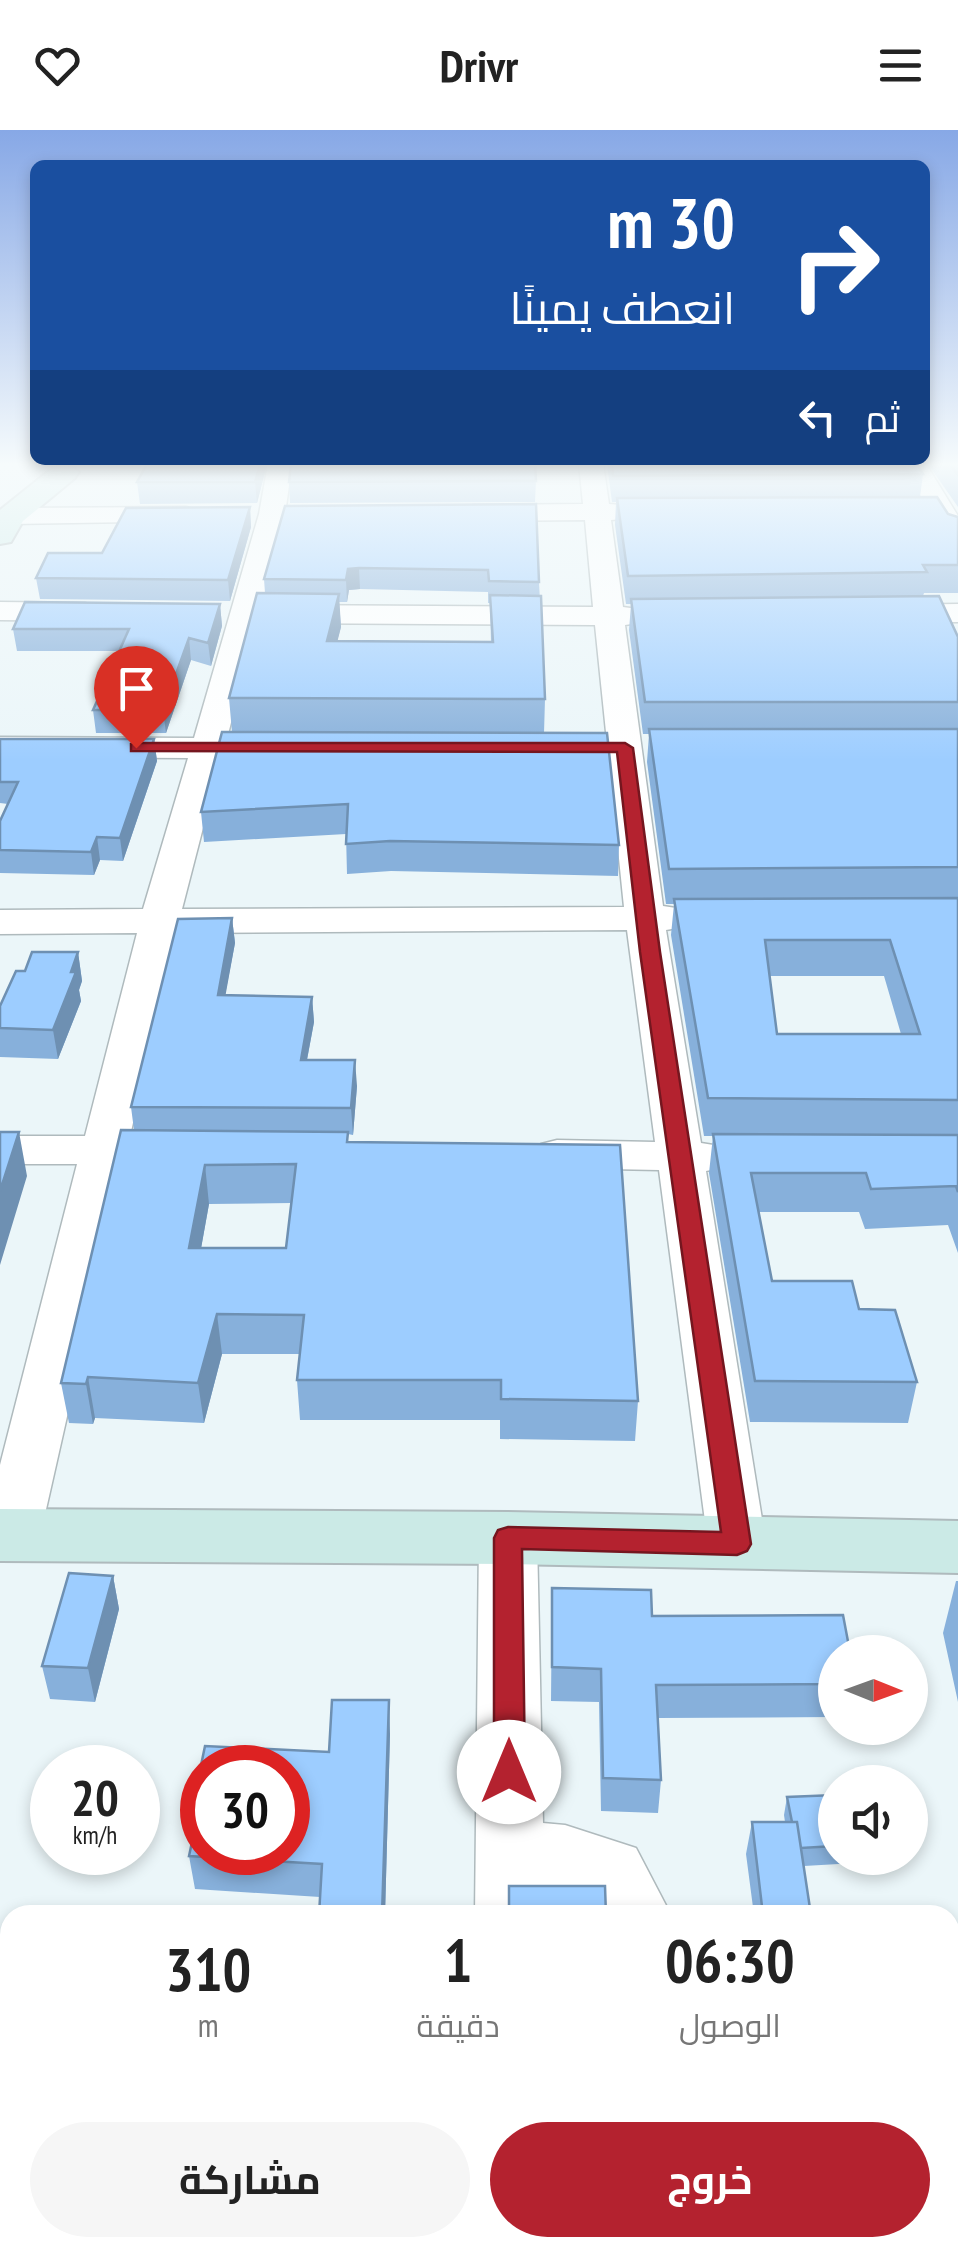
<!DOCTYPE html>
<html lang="ar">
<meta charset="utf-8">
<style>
body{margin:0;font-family:"PT Sans Narrow",Cairo,sans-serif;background:#f6f6f6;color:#222;direction:rtl;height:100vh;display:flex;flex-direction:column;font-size:38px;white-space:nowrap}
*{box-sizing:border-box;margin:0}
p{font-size:32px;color:#767676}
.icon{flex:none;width:55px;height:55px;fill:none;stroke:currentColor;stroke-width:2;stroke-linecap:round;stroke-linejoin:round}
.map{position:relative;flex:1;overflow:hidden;direction:ltr}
.details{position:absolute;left:0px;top:1775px;width:960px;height:352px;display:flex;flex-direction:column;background:#fff;border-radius:30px 30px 0 0;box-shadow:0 5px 15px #0003;direction:rtl}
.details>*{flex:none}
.top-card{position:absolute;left:30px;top:30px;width:900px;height:305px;border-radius:15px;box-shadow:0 5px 15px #0003;direction:rtl;background:#1a4fa0;color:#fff;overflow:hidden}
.needle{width:65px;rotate:91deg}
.buttons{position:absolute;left:818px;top:1505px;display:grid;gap:20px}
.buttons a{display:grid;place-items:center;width:110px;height:110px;border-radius:50%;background:#fff;box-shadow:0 5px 15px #0003;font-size:50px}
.speed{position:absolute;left:30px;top:1615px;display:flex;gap:20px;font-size:50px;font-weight:700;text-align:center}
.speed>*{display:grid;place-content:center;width:130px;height:130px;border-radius:50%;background:#fff;box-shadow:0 5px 15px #0003;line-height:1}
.speed small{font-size:25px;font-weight:400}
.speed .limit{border:15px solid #d22;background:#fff;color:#111}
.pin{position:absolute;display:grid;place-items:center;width:85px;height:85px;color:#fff;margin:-102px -42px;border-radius:50% 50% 50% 0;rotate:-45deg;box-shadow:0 0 10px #0007}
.pin .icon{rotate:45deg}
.me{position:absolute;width:110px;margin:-55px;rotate:0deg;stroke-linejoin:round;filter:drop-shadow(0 0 8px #0008)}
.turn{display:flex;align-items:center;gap:35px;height:210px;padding:0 30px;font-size:45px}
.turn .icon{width:130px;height:130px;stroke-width:2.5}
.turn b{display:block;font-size:70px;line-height:85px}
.then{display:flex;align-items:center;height:95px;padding:0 30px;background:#0003;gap:20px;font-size:38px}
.eta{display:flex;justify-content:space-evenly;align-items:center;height:170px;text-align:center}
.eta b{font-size:60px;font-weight:700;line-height:70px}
.primary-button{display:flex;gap:20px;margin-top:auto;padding:20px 30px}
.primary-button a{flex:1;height:115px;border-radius:60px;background:#b4222f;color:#fff;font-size:40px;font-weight:700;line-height:115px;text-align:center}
.primary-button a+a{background:#f6f6f6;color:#222}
header{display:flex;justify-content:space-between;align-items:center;height:130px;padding:0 30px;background:#fff;font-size:45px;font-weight:700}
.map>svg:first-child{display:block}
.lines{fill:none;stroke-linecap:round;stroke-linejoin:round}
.street-casing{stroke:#afbabd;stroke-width:3}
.secondary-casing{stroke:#afbabd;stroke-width:4}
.street{fill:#fff;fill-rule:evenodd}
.secondary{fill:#cbeae6;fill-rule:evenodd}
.wall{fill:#87b0db;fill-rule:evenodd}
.shaded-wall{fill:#6e90b2}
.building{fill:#9dcdff;stroke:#6e90b2;stroke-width:2.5;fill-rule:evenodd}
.route{fill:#b4222f;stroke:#75161f;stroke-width:2.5}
</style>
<header><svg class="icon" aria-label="menu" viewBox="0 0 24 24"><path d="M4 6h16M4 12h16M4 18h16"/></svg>Drivr<svg class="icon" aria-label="heart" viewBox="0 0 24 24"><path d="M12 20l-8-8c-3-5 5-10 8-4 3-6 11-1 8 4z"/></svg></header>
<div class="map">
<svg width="958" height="2126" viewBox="0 0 958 2126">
<rect width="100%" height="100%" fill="#ebf6f9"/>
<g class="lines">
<g class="street-casing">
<path id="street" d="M268,334h24l-7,50 -58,224 20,3 5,7 -5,7 -26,3 -39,151 442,-2 -29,-282 -318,-2 -10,-3 -5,-6 5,-6 10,-3 316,2 -8,-87 -112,1 -13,-8 13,-8 110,-1 -4,-40h24l6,40 26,2 4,6 -4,6 -24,2 12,87 22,3 5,6 -5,6 -20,3 38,281 26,4 5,8 -5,8 -23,4 35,213 25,4 7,10 -7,10 -20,4 60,373 -8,16 -21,7 -21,-7 -8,-16 -49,-374 -102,-2 -16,-4 -7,-10 7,-10 16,-4 98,2 -28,-212 -451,3 -46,203 21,4 7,10 -7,10 -27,4 -84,372 -8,16 -21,7 -11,-4v-90l77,-301h-77v-28h85l52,-203 -137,1v-24l143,-1 45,-151 -188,-1v-20l194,1 65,-224z
M902,334h24l32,52v30l-13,-8z
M186,377l9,2 4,6 -4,6 -184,3 -11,-5 2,-9 9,-2z
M0,472l85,1 10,3 5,6 -5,6 -10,3 -85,-1z
M958,474v18l-76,1 -10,-3 -5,-6 5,-6 10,-3z
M508,1385l21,7 8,16 6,285 22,2 71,23 35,67h-72l-10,-21 -45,-9 1,30h-70l4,-377 8,-16z
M473,2118h80v8h-80z
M619,2118h80l1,8h-80z"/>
</g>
<g class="secondary-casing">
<path id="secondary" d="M67,334l12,8 -4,6 -52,43 -12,21 -11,2v-34l55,-44z
M0,1379l508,3 450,9v52l-450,-9 -508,-3z"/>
</g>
<use href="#street" class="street"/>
<use href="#secondary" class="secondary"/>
</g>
<path class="wall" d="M267,334l-10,39 -117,1 -3,-22z
M607,334h310l6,10 -3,23 28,17 10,3v76h-34l-1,3 35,41v616l-10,-28 -83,4 -6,-17h-100l13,69 87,28 58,73 -9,41 -158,-1 -41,-249 4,-37h-9l-33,-201 3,-31h-8l-19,-142 2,-28h-6l-14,-104 2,-26h-5l-11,-79 1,-23h-4zM769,846h115l17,58h-124z
M928,334h30v43z
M536,351l-1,21 -245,1 -1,-21z
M285,376l254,76 6,117 -1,34 75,112 -1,31 -227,-5 -44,3 -1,-40 -142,8 -3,-30 31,-80 -3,-34 36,-105 -1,-14zM360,459l128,3v11h2l1,39 -154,-1 4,-14 -2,-25h8l2,-12z
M250,377l1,20 -21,74 -190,-2 -4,-21 66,-25z
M220,474l2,22 -11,40 -20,-6 -25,73h-70l-3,-23 26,-59h-102l-4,-22z
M0,609h154l3,22 -34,100 -23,-1 -6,15 -94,-2v-52l8,-17 -8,-1z
M232,788l3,25 -10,52 87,2 2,25 -7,38 50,26 -4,49 -5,-1v8l290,259 -3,40 -135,-2v-19h-200l-3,-40 3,-26h-78l-18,69 -109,-5 -2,6 -24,-1 -8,-40 73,-253 -3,-23zM291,1073l-5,45h-85l8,-44z
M78,822l4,29 -3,9 2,11 -23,58 -58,-2v-51l25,-35z
M113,1446l6,33 -24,93 -45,-3 -8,-33z
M956,1451h2v121l-15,-69z
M552,1458l100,28 183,36v65l-177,1 3,62 -3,33 -57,-2 -2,-109 -48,-1z
M390,1604l-5,181h-66l1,-18 -125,-8 -6,-33 8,-38 -3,-19 135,-47z
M835,1665v63h39l-1,4 -69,4 7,49h-57l-8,-61 6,-32h33l-1,-7 3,-18z
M781,2118h169l8,8h-176z"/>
<path class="shaded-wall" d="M260,334h7l-10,39 -2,-21z
M250,377l1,20 -21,74 -2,-21z
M359,438l1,21 -11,1 -2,12 -1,-22 2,-11z
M339,464l2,33 -12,48 -2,-34z
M220,474l2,22 -11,40 -3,-23z
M189,508l2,22 -25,73 -3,-23z
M154,609l3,22 -34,100 -3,-23z
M97,707l3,23 -6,15 -3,-23z
M232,788l3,25 -14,77 -3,-25z
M78,822l4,29 -3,9 2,11 -23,58 -5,-29z
M312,867l2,25 -12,64 -1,-26z
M355,930l2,26 -4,49 -2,-27z
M19,1002l8,44 -27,89v-74z
M205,1035l4,39 -15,84 -5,-40z
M217,1184l5,40 -18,69 -6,-40z
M88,1247l7,41 -2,6 -7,-40z
M113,1446l6,33 -24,93 -7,-34z
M389,1570l1,34 -5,181h-3z"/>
<path class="building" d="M147,334h113l-5,18h-118z
M291,334h244l1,17 -247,1z
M612,334h305l6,10 -310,2z
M950,334h8v11z
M937,367l11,17 10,3v48h-35l4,7 -299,4 -11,-78z
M536,374l3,78 -50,-1 -1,-11 -129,-2 -11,1 -2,11 -82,-1 21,-73z
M250,377l-22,73 -192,-2 12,-25h54l24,-45z
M257,463l82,1 -12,47 166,1 -3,-47 51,1 4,103 -316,-1z
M939,466l19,41v65h-313l-14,-103z
M25,472l195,2 -12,39 -19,-5 -26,72h-70l36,-81h-116z
M649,599h309v138l-289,2z
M222,602l385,1 12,112 -229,-4 -44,3 2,-40 -147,8z
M0,609h154l-34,99 -23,-1 -6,15 -91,-2v-29l18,-39h-18z
M958,768v202l-250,-2 -34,-199zM765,810h125l30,94h-143z
M232,788l-14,77 94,2 -11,63h54l-4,48 -220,-1 47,-188z
M32,822h46l-7,20h5l-23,58 -53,-2v-22l16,-35h9z
M121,1000l227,2 -1,10 273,3 18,256 -137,-2v-19h-204l7,-65 -87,-1 -19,69 -110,-6 -2,7 -25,-1zM296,1034l-10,84h-97l16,-83z
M0,1002h19l-19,59z
M713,1004l245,1v57l-2,-6 -85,3 -5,-16h-115l21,108h80l7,28 36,1 22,72 -162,-1z
M69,1443l44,3 -25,92 -46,-2z
M552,1458l99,2 1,26 191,-1 7,37h-15v32l-179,1 5,95 -58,-2 -2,-109 -49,-2z
M332,1570h57l-7,215h-63l3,-51 -133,-8 12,-56 -7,-1 11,-53 124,6zM202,1638h86v84h-86z
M835,1665v51l-34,2 -4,-26h-5l-5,-25z
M752,1692h45l14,93h-48z
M509,1756h96l1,29h-97z
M950,1978h8v148h-165l-2,-8h159z"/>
<linearGradient id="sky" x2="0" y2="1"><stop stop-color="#87a8e6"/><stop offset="0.53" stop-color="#f6fbfc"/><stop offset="1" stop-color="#f6fbfc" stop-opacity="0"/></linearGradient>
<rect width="958" height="631" fill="url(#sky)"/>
<path class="route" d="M136,613h489l8,5 27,204 91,592 -4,7 -10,4 -215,-6 3,223 -5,10 -11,4 -11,-4 -4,-10v-234l4,-8 10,-3 213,5 -81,-580 -23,-200 -486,-1v-7z"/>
</svg>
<div class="buttons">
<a><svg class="needle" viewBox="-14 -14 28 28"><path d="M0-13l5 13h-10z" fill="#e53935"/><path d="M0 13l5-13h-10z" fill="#767676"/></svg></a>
<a><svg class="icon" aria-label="sound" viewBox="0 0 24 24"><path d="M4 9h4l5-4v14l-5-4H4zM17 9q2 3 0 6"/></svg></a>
</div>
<div class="speed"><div>20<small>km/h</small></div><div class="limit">30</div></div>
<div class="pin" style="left:136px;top:618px;background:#d93025"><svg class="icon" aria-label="arrive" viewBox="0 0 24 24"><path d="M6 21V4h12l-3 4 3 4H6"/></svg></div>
<svg class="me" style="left:509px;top:1642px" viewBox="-20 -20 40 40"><circle r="19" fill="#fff"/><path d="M0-13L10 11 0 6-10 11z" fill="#b4222f"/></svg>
<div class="top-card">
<div class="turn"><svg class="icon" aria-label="right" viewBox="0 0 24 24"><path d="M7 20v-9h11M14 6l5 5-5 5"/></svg><div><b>30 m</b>انعطف يمينًا</div></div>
<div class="then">ثم<svg class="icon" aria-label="left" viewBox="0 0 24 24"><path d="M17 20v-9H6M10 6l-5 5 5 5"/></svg></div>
</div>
<section class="details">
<div class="eta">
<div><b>06:30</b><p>الوصول</p></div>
<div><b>1</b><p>دقيقة</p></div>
<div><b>310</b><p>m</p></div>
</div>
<div class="primary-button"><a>خروج</a><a>مشاركة</a></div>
</section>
</div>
